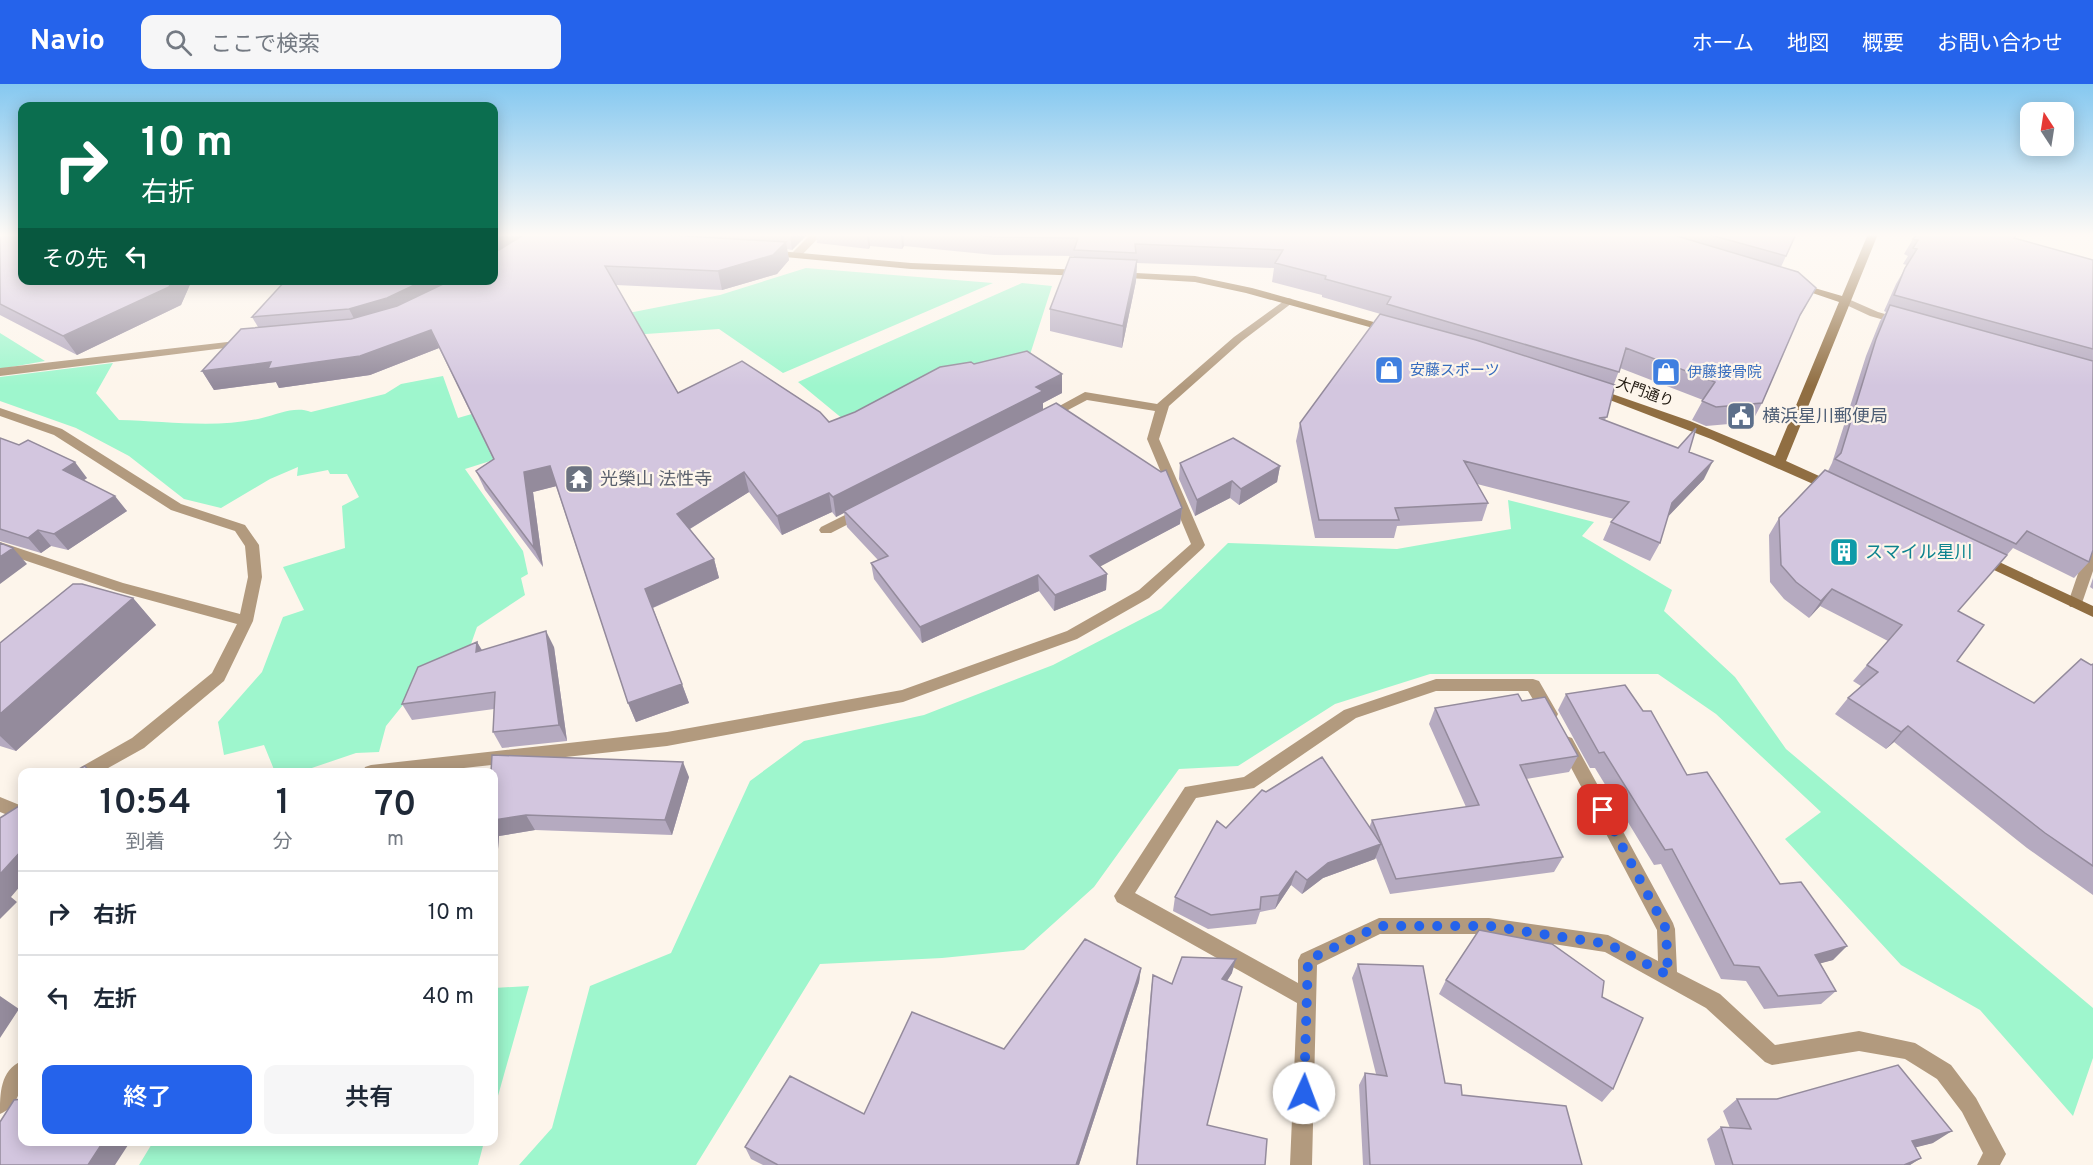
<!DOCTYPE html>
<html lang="ja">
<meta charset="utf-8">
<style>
body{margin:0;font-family:Overpass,"Noto Sans JP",sans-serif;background:#f6f6f7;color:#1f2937;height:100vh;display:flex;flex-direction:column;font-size:22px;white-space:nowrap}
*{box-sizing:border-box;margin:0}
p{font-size:20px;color:#747a83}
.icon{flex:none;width:33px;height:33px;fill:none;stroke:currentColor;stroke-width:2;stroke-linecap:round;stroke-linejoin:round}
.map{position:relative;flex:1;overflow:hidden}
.panel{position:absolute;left:18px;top:684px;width:480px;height:378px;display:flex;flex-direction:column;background:#fff;border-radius:12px;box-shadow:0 3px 15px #0003}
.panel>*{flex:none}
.banner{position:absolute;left:18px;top:18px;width:480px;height:183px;border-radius:12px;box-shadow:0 3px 15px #0003;background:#0b6e4f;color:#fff;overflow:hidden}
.needle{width:39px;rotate:348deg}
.fabs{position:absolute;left:2020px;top:18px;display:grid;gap:12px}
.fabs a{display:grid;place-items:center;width:54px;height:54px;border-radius:12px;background:#fff;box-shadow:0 3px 15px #0003;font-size:30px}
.pin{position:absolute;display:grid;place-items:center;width:51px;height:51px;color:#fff;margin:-26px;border-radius:12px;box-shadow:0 3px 9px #0006}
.me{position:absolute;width:66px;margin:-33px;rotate:2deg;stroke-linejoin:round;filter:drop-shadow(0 0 4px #0008)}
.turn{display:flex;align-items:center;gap:21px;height:126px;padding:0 24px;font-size:27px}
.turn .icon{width:78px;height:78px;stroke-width:2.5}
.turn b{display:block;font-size:42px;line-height:51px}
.then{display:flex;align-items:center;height:57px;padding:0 24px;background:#0003;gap:12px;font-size:22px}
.eta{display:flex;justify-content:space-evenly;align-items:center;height:102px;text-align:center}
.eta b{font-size:36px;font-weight:600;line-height:42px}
.action{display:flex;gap:12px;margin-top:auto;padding:12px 24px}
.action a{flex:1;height:69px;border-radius:12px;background:#2563eb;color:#fff;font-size:24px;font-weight:600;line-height:69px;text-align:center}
.action a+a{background:#f6f6f7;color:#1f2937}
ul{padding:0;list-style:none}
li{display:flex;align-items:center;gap:18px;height:84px;padding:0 24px;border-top:2px solid #e0e1e3}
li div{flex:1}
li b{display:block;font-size:22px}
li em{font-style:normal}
header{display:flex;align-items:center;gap:36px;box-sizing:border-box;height:84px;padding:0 30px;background:#2563eb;color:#fff}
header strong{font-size:28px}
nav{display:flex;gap:33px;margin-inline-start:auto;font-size:21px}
.search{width:420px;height:54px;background:#f6f6f7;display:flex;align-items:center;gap:15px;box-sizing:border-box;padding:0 21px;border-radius:12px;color:#747a83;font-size:22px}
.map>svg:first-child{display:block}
.green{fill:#9ef6cd}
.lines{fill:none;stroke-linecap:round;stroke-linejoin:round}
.street{fill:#b29a7e;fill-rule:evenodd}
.secondary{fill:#906e42;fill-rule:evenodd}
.wall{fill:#b5aac0}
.shaded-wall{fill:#948b9c}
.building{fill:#d3c6df;stroke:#948b9c;stroke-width:1.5}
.route{stroke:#2563eb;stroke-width:10;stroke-dasharray:0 18}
.labels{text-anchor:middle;stroke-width:4.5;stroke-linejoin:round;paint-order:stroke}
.far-shop-label{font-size:15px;fill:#366cbe;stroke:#fdf5eb;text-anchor:start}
.far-street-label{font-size:15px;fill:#201910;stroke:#fdf5eb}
.service-label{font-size:18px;fill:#4e5e75;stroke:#fdf5eb;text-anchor:start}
.worship-label{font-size:18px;fill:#5b616d;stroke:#fdf5eb;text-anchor:start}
.culture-label{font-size:18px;fill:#0d838f;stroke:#fdf5eb;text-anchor:start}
</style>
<header>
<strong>Navio</strong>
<div class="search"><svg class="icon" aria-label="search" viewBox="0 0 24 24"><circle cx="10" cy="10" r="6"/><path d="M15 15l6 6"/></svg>ここで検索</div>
<nav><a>ホーム</a><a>地図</a><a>概要</a><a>お問い合わせ</a></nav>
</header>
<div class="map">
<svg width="2093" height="1081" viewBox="0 0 2093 1081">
<rect width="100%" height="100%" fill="#fdf5eb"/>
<path class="green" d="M806,184l187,15 -210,90 -64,-44 -88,6 -28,-17 117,-23z
M1022,199l30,3 -26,81 -171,62 -57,-47z
M0,249l45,28 -45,8z
M113,279l-17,30 23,27c46,1 98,9 143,-2 17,-4 33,-12 49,-6l74,-18 16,-10 42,-8 15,42 48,-14 22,45 -63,20 58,82 5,23 -7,4 4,17 -48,32 -12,34 -42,19 -37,46 -7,26 -23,1 -56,19h-25l-11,-27 -40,10 -6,-33 44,-50 21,-55 21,-7 -21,-43 62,-19 -3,-42 17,-9 -12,-23h-17l-2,-4 -31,6 1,-9 -28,12 -49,29 -37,-9 -55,-43 -53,-28 -76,-27v-24z
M1508,416l86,22 -12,14 90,54 -8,21 71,66 51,72 307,259v50l-20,58 -93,-106 -79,-45 -116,-126 36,-27 -105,-98 -58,-40h-228l-95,30 -97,62 -59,3 -85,118 -70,63 -82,8 -122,6 -124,201h-177l33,-37 38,-142 81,-33 79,-172 54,-40 120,-26 129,-50 108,-56 67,-66 169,6 114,-20z
M529,902l-35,124v-122z
M153,1058h331l-6,23h-339z"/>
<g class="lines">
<path class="street" d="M811,150h11l-22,23h-8v-4z
M1288,214l4,1v4l-50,38 -73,65 -10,33 46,106 -2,3 -54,50 -72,41 -174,63 -236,44 -240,26h-64l2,-5 6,-2 296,-33 235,-42 165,-59 72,-41 52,-46 -44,-105 8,-28 -68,-11 -36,19 -4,1 -6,-4 44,-24 72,12 77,-67z
M1846,214l32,14 28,8 2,2 -6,3 -32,-9 -28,-13 -2,-2z
M245,256l4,1v4l-249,31v-8z
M0,324l62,21 119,75 64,21 14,20 3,32 -9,44 -29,60 -80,67 -43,24h-22l2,-5 51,-29 80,-65 25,-49 -121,-33 -116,-39v-10l123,41 117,31 8,-37 -3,-31 -10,-15 -64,-21 -117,-75 -54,-19z
M863,422l5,2 2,3 -2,3 -37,19h-10l-2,-3 2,-3z
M2093,461v26l-11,32 -2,4h-10l-2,-4 18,-53z
M1436,595h97l6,2 19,33 -2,4 -6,2 -6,-2 -16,-27h-92l-80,27 -102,70 -58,10 -61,95 163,90v-23l3,-6 78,-36h110l119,17 50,26 -1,-31 -99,-187 2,-5 6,-2 6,2 101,185 2,6 2,43 43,22 55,51 84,-14 56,12 36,22 25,33 30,56 -6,11h-23l6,-12 -21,-41 -25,-33 -32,-20 -46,-8 -87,14 -7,-3 -59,-54 -101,-56 -116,-18h-109l-63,31 -5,200h-22l7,-162 -180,-101 -3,-6 71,-109 59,-10 100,-67z
M0,713l22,9v12l-4,1 -18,-7z
M22,977c2,19 -1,45 -22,53 0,-20 0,-44 22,-53z"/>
<path class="secondary" d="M1868,150h10l-92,227 53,24 2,3 -2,3h-10l-118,-52 -122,-47 6,-4 95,33 85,35 64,-154 -50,-17 5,-3 48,14z
M768,166l143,13 172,7 5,3 -5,3 -172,-7 -147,-14v-4z
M1116,188l79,4 57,12 143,40 2,2 -6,3 -145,-40 -51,-11 -83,-5v-4z
M1980,469l113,53v11l-118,-56 -2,-3z"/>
</g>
<path class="wall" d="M0,150l22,46h170l-11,25 -104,50 -77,-40z
M494,150h314l-16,16 -5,-1 2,11 -12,14 -55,16 -106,-5 62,108 151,29 26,-10 119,-48 88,10v19l-19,10v7l139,98 -2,16 -80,42 7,8 -1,16 -52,21 -15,-20 -117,52 -48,-64 -3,-16 7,-3 -31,-33 -3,-14 -8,4 -4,-5 -50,23 -33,-43 -59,37 24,30 5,19 -66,30 36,95 -53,19 -8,-19 -72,-217 -23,6 10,75 -58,-77 -9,-19 17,-12 -54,-111 -69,27 -91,13 -3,-6 -62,8 -12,-19 56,-44 -6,-10 242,-37z
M816,150h980l-15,33 25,39 -9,15 -35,82 -10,19 -46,4 -14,-6 11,-20 -83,-32 -6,16 -9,37 84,31 15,27 -36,37 -8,27 -10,18 -47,-21 8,-18 3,-3 -137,-35 11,19 -6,18 -85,5 -3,12h-79l-19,-97 4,-18 84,-108 -62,-18v-2l-50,-13 2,-14 -137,-5 -1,18 -14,67 -72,-17v-22l24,-53 -80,-1 -90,-9 -2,3 -32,-3 -1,3 -52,-6z
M1916,150h101l-3,4 79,22v290l-4,12 -15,16 -61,-30 -55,63 -1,50 77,42 59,-39v231l-66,-47 -133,-106 -8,7 -51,-35 13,-16 13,-12 -8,-5 35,-40 -68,-35 -11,12 -25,-19 -14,-17 -1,-47 10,-17 49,-47 4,-8 34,-107 14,-35 6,-9 -2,-1 12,-27 11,-19 -4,-1 5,-8 -4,-2z
M0,354l87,40 -3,2 43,31 -59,39 -17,-4 -10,7 -41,-12z
M1180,379l100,3 -3,16 -38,23 -9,-7 -35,18 -16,-37z
M2093,494v11l-3,-2z
M133,514l23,27 -140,126 -16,-5v-103z
M477,558l5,8 72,-3 13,94 -65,7 -9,-16 1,-23 -82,11 -10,-16z
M1566,610l77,17 44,64 93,109 53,76 -13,3 16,28 -15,13 -57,5 -18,-28 -25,-2 -60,-115 -7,1 -59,-97h-5l-32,-58z
M1522,617l56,55 -9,16 -43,7 37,78 -9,15 -164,22 -14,-36 -1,1 -52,19 -21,16 -11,-9 -16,24 -15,3 -4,12 -48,5 -35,-18 2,-14 51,-69 40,-36 103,36 3,-8 94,-13 -37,-83 6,-16z
M494,688l195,5 -17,58 -137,-5 -36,6 -1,13 -4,1z
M1358,880l87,119 17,12 120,70h-219l-4,-80 6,-12 11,1 -24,-96z
M1141,884l-2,14 -60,183h-316l-12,-6 -6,-12 119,-33 140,-65z
M1232,889l-5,8 -20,144 58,40h-129l15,-176 2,-14 19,9z
M1446,896l156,17 11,92 -11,13 -163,-108z
M1737,1015l196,44 -18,4 6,11 -11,7h-195l-8,-26 14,-12 9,1 -7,-17z"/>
<path class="shaded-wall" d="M504,150h35l-45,30v-23z
M790,150h18l-16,16z
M867,150h2l1,12 -1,3z
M901,150h2l1,12 -2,3z
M786,158l3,18 -12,14 -55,16 -4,-19z
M1137,176l-1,21 -14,67 1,-22z
M172,196h20l-11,25 -104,50 -14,-19z
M425,196h38l-104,48 -10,-19z
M431,246l8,18 -69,27 -91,13 -3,-6 -62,8 -12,-19z
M1062,290v19l-19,10v7l-207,107 -3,-20 203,-110z
M1713,377l-9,18 -41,43 9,-19z
M75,378l12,16 -12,8 -12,-16z
M550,382l7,20 -24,6 10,75 -9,-19 -10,-76z
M1280,382l-3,16 -38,23 2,-16z
M744,388l5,20 -66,41 -6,-19z
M1232,397l-2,17 -35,18 2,-16z
M829,409l3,19 -50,23 -5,-19z
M115,412l12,15 -59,39 -14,-16z
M1182,424l-2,16 -90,48v-16z
M38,446l13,16 -10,7 -13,-15z
M13,464l14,16 -27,20v-27z
M714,475l5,19 -67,30 -7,-19z
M1107,490l-1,16 -52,21 1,-16z
M1038,491l1,16 -117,52 -2,-16z
M1832,505l-12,17 -11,12 12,-17z
M133,514l23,27 -140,126 -16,-15v-22z
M546,547l8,16 13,94 -8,-16z
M477,558l9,16 -10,-6z
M682,600l7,19 -53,19 -8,-19z
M1908,642l-14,16 -8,7 15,-17z
M683,678l6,15 -17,58 -7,-15z
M526,731l9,15 -36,6 -1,13 -4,-7v-22z
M1381,760l-6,15 -52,19 -21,16 5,-14 21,-17z
M22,766v34l-11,13 6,5 -17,17v-45z
M1296,787l-5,14 -16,24 4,-14z
M1847,862l-14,14 -33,9 15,-14z
M1236,875l-4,14 -13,20 3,-14z
M1141,884l-2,14 -60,183h-3z
M0,912l19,13 -19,29z
M1952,1047l-19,12 -39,10 18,-12z
M103,1058h27l-15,23h-27z
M1921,1074l-11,7h-6z"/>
<path class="building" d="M0,150h22v46h150l-3,7 -106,49 -63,-32z
M494,150h10l-10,7z
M525,150h126l135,8 -13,13 -55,16 -113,-5 73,127 64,-32 78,51 9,10 26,-10 85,-45 31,-5 3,2 53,-13 35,23 -26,13 7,4 -210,106 -4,-4 -52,23 -33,-44 -67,42 37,45 -69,30 37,95 -54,19 -78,-237 -26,6 10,76 -58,-77 18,-12 -63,-129 -71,26 -92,13 3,-7 -69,9 39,-42 110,-10 46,-13 46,-22 6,-4h45v-27z
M969,150h701l128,38 18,16 -16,27 -38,88 -46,4 -14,-6 13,-19 -89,-34 -7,24 -232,-68 4,-7 -66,-18 1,-3 -51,-13 8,-13 -148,-6 1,9 -62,-3 4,-12 -85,-1z
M1707,150h89l-10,22z
M1917,150h100l-3,4 79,22v89l-199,-54 11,-27 12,-19 -4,-1 5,-8 -5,-1z
M1070,173l67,3 -14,66 -73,-17z
M286,196h139l-38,18 -38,11 -97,8z
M1890,221l203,56v189l-4,12 -62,-31 -11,13 -181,-85 6,-6 35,-114z
M1380,230l96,26 139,45 -8,32 -8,1 79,30 18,-20 -7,24 24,9 -41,42 -12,40 -49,-21 18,-20 -165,-41 24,42 -93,5 4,12h-80l-19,-97z
M1056,319l105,69 5,-2 16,38 -92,48 17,18 -52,21 -17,-20 -118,52 -49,-64 17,-7 -44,-45z
M0,354l19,7 9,-5 47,22 -12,8 52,26 -61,38 -16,-4 -10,8 -28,-9z
M1233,354l47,28 -39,23 -9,-8 -35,19 -17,-37z
M1825,386l182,85 -49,56 26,14 -27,36 77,42 47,-44 10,6 2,-1v202l-48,-33 -137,-107 -7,6 -53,-34 30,-26 -11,-7 35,-40 -70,-36 -11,12 -25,-19 -15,-17 -2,-47z
M0,459l13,5 -13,9z
M73,500h9l51,14 -133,116v-71z
M546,547l13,94 -66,7 2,-40 -93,12 16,-37 59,-25 -1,10z
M1625,601l18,26h8l36,64 20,-3 73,112 21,-2 46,64 -32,9 21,36 -58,5 -19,-29 -25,-2 -62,-116 -7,1 -61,-98 -5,1 -33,-59z
M1518,610l4,7 23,-4 33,59 -58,9 43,92 -167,22 -24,-59 107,-15 -44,-97z
M492,671l191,7 -18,58 -139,-5 -32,5v-48h-3z
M1322,673l59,87 -53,19 -21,17 -11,-9 -17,24 -18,2 -1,12 -49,6 -36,-18 42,-76 9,7 36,-38 4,2z
M85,682l5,6h-17z
M22,720v46l-22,24v-56z
M1479,846l73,14 52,37 -2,16 41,21 -30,71 -167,-109z
M1085,855l56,29 -65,197h-298l-33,-18 45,-71 74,38 48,-102 92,37z
M1182,873l54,2 -14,20 20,8 -35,138 60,14 -2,26h-128l16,-190 19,9z
M1358,880l65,2 22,117 16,2 1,10 104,11 16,59h-212l-5,-92 22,3z
M1898,981l54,66 -40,10 9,17 -17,7h-171l-12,-38 30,2 -14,-30h40z
M22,1015v43h81l-15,23h-88v-43l14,-22z"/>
<linearGradient id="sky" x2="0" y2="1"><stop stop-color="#85c8f0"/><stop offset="0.5" stop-color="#fefaf6"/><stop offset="1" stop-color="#fefaf6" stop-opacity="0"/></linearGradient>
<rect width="2093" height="302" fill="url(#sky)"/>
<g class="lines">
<path class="route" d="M1304,1009l4,-133 71,-34h110l119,18 60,31 -2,-46 -63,-119"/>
</g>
<defs>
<g id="shop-square" transform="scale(1.5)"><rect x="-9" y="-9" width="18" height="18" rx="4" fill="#3f7fe0" stroke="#fdf5eb"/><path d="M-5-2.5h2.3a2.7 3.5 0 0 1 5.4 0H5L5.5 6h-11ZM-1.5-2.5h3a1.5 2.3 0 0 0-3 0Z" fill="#fff"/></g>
<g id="civic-square" transform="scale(1.5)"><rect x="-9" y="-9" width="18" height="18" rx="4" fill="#5c6f8a" stroke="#fdf5eb"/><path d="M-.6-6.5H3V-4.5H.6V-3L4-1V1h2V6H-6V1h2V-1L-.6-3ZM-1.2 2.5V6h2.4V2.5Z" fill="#fff"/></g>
<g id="temple-square" transform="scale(1.5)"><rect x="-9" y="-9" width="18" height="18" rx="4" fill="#6b7280" stroke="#fdf5eb"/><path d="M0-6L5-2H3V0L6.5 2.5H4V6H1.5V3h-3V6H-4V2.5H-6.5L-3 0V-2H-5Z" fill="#fff"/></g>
<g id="building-square" transform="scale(1.5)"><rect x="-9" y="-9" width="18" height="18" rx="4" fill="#0f9aa8" stroke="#fdf5eb"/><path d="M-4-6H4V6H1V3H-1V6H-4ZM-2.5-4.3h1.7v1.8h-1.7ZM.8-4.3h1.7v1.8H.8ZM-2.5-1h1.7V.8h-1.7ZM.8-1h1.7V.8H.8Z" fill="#fff"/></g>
</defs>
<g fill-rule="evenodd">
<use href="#shop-square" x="1389" y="286"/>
<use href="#shop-square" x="1666" y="288"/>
<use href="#civic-square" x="1741" y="332"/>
<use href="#temple-square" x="579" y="395"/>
<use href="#building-square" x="1844" y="468"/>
</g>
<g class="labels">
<g class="far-shop-label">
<text x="1410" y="291">安藤スポーツ</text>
<text x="1687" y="293">伊藤接骨院</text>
</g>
<g class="far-street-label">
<text transform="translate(1645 308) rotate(20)" y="5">大門通り</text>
</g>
<g class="service-label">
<text x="1762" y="338">横浜星川郵便局</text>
</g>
<g class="worship-label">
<text x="600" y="401">光榮山 法性寺</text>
</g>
<g class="culture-label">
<text x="1865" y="474">スマイル星川</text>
</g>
</g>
</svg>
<div class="fabs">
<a><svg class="needle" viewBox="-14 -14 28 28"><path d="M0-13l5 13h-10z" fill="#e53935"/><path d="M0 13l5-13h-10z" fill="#747a83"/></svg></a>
</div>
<div class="pin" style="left:1603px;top:726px;background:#d93025"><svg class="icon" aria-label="arrive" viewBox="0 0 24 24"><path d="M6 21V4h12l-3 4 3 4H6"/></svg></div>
<svg class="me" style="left:1304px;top:1009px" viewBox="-20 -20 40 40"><circle r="19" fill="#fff"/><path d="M0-13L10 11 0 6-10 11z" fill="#2563eb"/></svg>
<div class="banner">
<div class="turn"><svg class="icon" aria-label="right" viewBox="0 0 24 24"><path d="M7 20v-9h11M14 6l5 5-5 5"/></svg><div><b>10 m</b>右折</div></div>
<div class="then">その先<svg class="icon" aria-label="left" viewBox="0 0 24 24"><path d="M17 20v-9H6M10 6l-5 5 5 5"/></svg></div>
</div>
<section class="panel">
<div class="eta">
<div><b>10:54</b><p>到着</p></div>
<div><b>1</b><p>分</p></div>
<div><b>70</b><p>m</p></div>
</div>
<ul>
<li><svg class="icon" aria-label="right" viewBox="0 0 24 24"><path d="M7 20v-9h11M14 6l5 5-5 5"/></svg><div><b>右折</b></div><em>10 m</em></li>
<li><svg class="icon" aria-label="left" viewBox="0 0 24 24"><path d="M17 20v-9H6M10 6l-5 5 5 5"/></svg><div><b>左折</b></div><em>40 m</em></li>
</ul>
<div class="action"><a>終了</a><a>共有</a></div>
</section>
</div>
